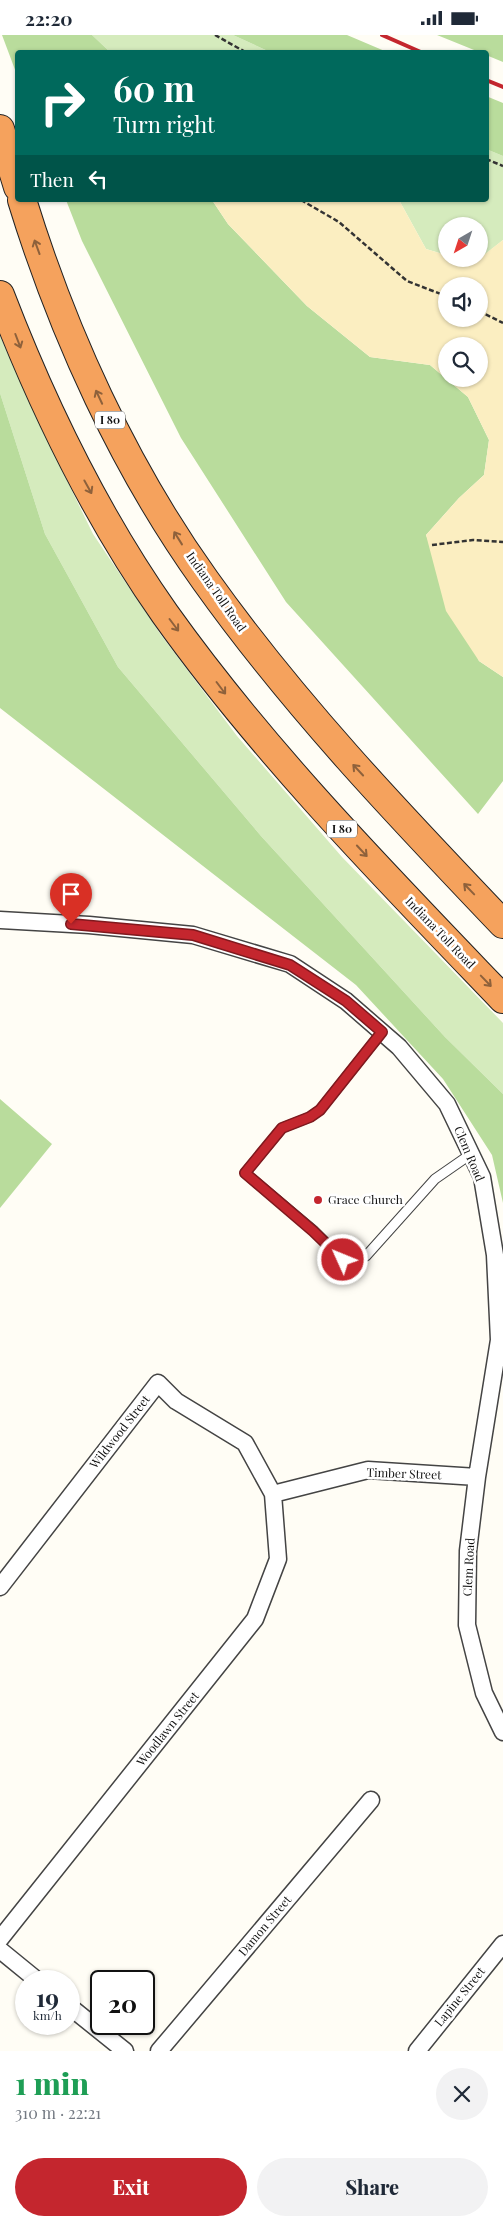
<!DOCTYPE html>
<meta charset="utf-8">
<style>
body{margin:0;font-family:"Playfair Display",serif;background:#f2f2f3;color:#1f2937;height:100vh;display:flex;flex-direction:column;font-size:19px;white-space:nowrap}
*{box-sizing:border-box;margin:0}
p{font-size:16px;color:#747a83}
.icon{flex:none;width:28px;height:28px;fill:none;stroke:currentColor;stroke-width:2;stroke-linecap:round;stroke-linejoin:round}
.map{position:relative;height:2016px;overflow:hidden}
.side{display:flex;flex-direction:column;background:#fff;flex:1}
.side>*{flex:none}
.top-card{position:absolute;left:15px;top:15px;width:474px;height:152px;border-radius:5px;box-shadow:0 1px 4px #0004;background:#00695c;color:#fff;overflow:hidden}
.needle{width:32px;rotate:219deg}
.controls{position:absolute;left:438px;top:182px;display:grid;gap:10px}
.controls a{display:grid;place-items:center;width:50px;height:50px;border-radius:50%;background:#fff;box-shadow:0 1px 4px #0004;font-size:25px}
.speed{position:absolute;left:15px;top:1935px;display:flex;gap:10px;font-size:25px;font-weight:700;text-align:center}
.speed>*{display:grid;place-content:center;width:65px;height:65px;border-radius:50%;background:#fff;box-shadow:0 1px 4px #0004;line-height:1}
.speed small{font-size:12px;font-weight:400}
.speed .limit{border:2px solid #111;border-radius:8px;background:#fff;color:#111}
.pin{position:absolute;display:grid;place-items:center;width:42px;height:42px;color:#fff;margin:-51px -21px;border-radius:50% 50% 50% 0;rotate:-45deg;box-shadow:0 0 5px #0007}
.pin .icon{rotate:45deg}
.me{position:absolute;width:55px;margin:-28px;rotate:314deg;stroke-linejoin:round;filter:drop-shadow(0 0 4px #0008)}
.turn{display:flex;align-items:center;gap:18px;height:105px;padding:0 15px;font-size:22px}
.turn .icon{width:65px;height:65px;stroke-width:2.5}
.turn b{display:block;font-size:35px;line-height:42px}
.then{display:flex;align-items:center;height:48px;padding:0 15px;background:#0003;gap:10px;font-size:19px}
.round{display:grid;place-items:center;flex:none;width:52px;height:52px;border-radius:26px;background:#f2f2f3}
.summary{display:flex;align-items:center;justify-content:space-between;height:85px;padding:0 15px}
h1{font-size:30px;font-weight:800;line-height:38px;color:#1e9e55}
.action{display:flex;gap:10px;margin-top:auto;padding:10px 15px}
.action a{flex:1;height:58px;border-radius:30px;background:#c4262e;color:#fff;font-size:20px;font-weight:800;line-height:58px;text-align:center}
.action a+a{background:#f2f2f3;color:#1f2937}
.status{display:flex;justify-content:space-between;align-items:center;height:35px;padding:0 25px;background:#fff;direction:ltr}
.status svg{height:14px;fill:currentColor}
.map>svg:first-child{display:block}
.green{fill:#d5ebbd}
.forest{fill:#b9dc9c}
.sand{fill:#fbeec1;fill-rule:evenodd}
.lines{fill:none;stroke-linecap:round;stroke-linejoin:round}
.lane-casing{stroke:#444;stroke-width:11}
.street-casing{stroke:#444;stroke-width:19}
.highway-casing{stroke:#222;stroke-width:30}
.path{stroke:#333;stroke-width:2.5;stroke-dasharray:5 2.5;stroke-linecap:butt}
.lane{stroke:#fff;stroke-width:9}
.street{stroke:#fff;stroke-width:16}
.highway{stroke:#f5a25d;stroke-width:28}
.rail{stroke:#c4262e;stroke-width:4}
.oneway{stroke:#8e613b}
.route-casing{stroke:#7f191e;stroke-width:12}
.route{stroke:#c4262e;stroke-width:9}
.poi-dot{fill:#c4262e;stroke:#fff;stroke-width:2}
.labels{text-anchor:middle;stroke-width:5;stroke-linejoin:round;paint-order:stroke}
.shield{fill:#fff;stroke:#585858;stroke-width:1}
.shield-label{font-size:11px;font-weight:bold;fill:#111}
.street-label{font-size:12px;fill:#111;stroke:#fff}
.poi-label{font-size:12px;fill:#111;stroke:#fff;text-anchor:start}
</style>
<div class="status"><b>22:20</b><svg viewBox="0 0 49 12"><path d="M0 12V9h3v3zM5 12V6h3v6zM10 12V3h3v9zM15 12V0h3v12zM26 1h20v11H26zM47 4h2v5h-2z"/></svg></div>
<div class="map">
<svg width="503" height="2016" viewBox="0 0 503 2016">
<rect width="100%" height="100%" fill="#fffdf5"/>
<path class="green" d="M92,0h141l37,17h-160z
M486,114l17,7v84l-30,24 -17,-5h23v-33h-33v29l-20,-6 -27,-49h87z
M0,301l36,81 57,117 68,101 76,101 105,121 161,166v71l-58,-57 -184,-201 -143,-169 -73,-133 -45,-141z"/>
<path class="forest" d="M2,0h90l18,17 -92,1 -1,22z
M233,0h114l40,17h-117z
M437,0h66v27l-17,-7v-2l-7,-1z
M486,61l17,7v53l-17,-7z
M66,165h146l16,24 79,82 63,51 60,8 38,32 21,43 -5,35 -25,23 -33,37 53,126 24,16v104l-25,33 -192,-212 -105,-164 -99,-197z
M0,358l45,141 73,133 143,169 184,201 58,57v109l-11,-48 -49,-76 -87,-94 -356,-277z
M0,1064l52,45 -52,64z"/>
<path class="sand" d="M212,165h187l27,49 20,6v4h10l16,5 31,-24v437l-24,-16 -33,-50 -20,-76 33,-37 25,-23 5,-35 -21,-43 -38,-32 -60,-8 -63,-51 -79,-82zM446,251h33v33h-33zM446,311h33v33h-33z"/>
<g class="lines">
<g class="lane-casing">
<path id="lane" d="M382,997l-62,78 -10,7 -28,11 -37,45 68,57 30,30 10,2 13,-6 69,-77 36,-25"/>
</g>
<g class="street-casing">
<path id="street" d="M0,885l89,5 104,10 97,29 56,37 53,46 48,57 35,73 13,78 4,85 -22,137 -9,74 -1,74 17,68 19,39
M273,1459l95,-24 109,7
M0,1552l158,-204 18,18 69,42 28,51 5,65 -23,60 -255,320
M0,1915l38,31
M69,1971l56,45
M159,2016l212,-251
M417,2016l86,-107"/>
</g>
<g class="highway-casing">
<path id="highway" d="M0,94l18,58
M22,165c41,133 102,267 183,380 89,125 193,234 298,344
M0,260c43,112 96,221 165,319 99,139 220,262 338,385"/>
</g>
<path class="path" d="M215,0l32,18
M486,124l17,7
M301,165l38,22 68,59 39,15
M479,276l24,12
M432,510l41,-5 30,2"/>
<use href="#lane" class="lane"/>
<use href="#street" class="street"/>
<use href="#highway" class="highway"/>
<path class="rail" d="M382,0l41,18
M486,45l17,7"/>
</g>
<defs><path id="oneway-shaft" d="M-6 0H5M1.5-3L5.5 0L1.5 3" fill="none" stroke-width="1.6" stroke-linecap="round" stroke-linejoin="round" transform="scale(1.25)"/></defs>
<g class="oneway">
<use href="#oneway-shaft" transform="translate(37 212) rotate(-110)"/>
<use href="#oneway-shaft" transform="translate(18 306) rotate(69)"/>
<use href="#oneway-shaft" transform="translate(99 362) rotate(-115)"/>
<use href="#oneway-shaft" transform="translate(88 452) rotate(61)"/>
<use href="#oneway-shaft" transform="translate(178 503) rotate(-122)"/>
<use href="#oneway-shaft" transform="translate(174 590) rotate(53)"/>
<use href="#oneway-shaft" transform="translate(221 653) rotate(53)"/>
<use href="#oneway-shaft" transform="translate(358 735) rotate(-133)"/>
<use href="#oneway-shaft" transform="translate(362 816) rotate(47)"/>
<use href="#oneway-shaft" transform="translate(469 854) rotate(-134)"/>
<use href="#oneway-shaft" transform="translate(486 946) rotate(46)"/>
</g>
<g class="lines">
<g class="route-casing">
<path id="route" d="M71,889l122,11 97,30 56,36 36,31 -62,78 -10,7 -28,11 -37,45 68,58 30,29"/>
</g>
<use href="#route" class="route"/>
</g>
<circle class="poi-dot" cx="318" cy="1165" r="5"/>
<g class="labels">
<g class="shield">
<rect x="95" y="376.5" width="30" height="17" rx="4"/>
<rect x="327" y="785.5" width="30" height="17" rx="4"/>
</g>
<g class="shield-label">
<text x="110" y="389">I 80</text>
<text x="342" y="798">I 80</text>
</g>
<g class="street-label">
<text transform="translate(216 557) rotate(55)" y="4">Indiana Toll Road</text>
<text transform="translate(440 898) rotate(46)" y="4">Indiana Toll Road</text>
<text transform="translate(469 1119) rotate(67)" y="4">Clem Road</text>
<text transform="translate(120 1397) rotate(-52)" y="4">Wildwood Street</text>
<text transform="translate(404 1439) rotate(2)" y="4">Timber Street</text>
<text transform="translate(469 1532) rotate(-87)" y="4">Clem Road</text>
<text transform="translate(168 1694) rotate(-51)" y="4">Woodlawn Street</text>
<text transform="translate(265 1891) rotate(-50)" y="4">Damon Street</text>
<text transform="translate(460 1962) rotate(-51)" y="4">Lapine Street</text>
</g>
<g class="poi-label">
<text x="328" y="1169">Grace Church</text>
</g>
</g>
</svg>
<div class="controls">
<a><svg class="needle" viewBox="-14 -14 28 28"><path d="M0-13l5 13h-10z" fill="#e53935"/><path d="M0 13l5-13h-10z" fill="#747a83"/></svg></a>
<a><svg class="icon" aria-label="sound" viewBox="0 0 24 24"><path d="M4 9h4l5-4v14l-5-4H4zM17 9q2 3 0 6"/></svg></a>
<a><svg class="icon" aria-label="search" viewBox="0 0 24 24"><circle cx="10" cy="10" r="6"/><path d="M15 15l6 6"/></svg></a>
</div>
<div class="speed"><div>19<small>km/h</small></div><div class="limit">20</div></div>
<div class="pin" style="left:71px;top:889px;background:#d93025"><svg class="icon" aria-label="arrive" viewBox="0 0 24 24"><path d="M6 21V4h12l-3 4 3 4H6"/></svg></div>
<svg class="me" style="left:343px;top:1225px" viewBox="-20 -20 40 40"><circle r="17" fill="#c4262e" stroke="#fff" stroke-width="3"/><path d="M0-11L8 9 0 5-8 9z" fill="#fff"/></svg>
<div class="top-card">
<div class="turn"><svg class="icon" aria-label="right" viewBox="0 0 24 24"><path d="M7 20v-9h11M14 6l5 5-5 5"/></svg><div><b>60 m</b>Turn right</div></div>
<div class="then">Then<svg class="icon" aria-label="left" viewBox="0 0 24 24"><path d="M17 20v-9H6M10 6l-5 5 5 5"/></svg></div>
</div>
</div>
<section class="side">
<div class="summary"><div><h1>1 min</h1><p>310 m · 22:21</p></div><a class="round"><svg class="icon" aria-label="close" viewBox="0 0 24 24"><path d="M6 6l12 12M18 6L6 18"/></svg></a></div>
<div class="action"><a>Exit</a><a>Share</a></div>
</section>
